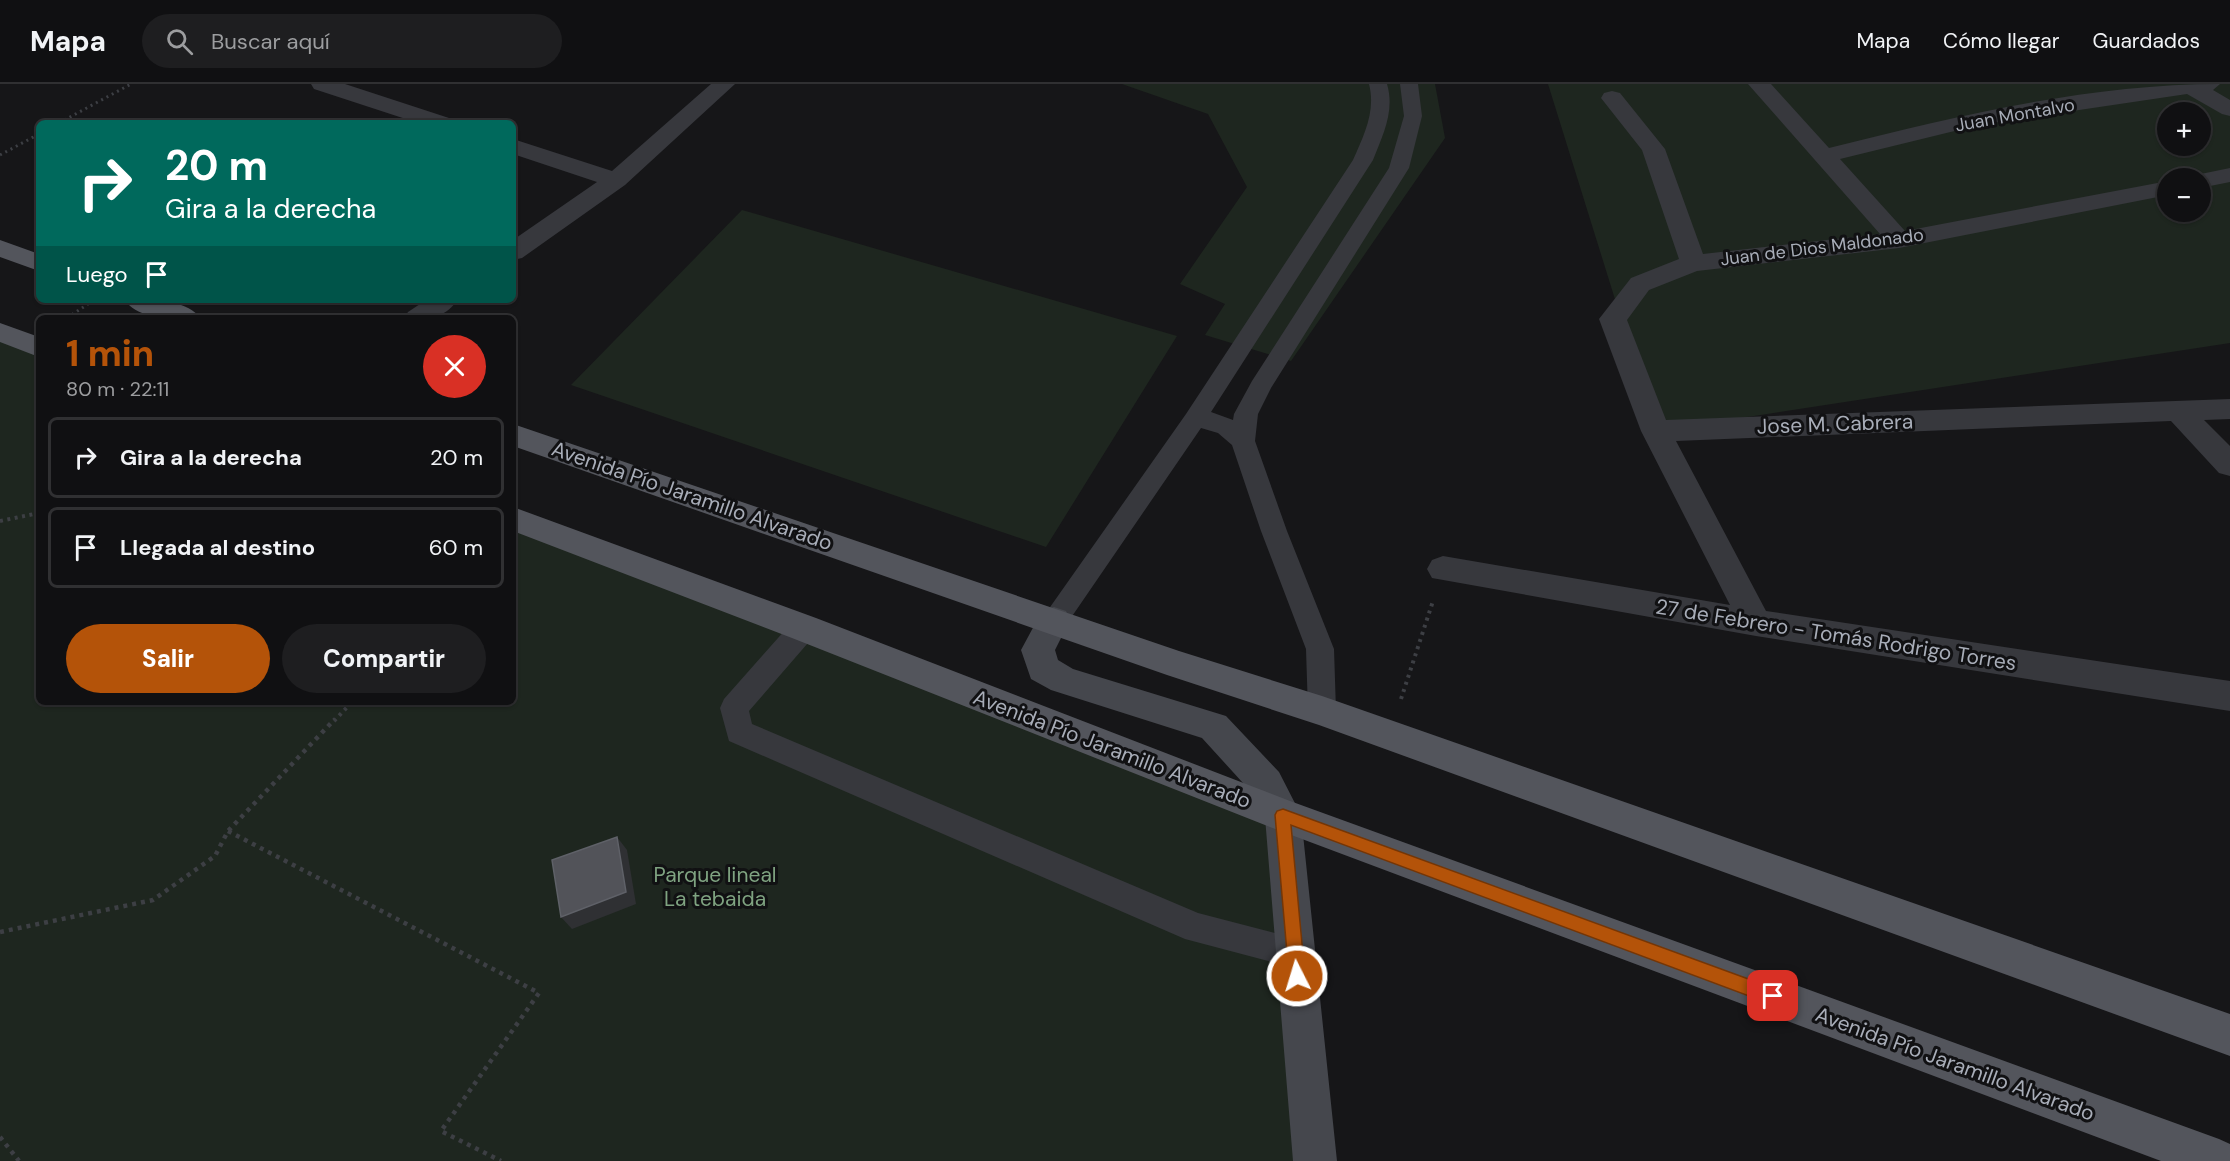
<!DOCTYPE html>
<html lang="es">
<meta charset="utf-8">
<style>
body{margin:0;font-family:"DM Sans",sans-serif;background:#1e1e20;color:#f1f3f6;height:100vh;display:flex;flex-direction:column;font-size:22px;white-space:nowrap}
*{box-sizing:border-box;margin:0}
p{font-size:20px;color:#9c9d9f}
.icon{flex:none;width:33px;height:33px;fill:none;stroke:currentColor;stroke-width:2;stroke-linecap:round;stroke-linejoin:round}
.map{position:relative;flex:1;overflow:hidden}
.panel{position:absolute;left:36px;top:231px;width:480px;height:390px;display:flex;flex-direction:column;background:#101012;border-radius:9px;box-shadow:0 2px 4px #0004,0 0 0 2px #303032}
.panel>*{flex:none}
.hud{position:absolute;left:36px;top:36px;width:480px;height:183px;border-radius:9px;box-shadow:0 2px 4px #0004,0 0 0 2px #303032;background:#00695c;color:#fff;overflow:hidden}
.controls{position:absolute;left:2157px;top:18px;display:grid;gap:12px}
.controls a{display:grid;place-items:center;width:54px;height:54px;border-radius:50%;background:#101012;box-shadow:0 2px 4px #0004,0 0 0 2px #303032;font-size:30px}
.pin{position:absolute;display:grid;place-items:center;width:51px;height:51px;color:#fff;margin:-26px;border-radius:12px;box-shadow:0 3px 9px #0006}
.me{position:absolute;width:66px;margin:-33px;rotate:355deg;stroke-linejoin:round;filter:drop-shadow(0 0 4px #0008)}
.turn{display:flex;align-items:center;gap:21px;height:126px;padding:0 30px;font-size:27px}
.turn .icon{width:78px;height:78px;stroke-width:2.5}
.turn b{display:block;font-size:42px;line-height:51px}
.then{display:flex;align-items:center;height:57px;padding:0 30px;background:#0003;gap:12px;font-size:22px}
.round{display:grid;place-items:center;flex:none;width:63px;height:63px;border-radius:32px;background:#1e1e20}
.overview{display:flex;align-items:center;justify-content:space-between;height:102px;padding:0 30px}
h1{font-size:36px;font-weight:800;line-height:45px;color:#b45309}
.primary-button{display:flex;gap:12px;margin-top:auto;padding:12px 30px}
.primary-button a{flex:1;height:69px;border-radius:36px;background:#b45309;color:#fff;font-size:24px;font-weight:800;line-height:69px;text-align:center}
.primary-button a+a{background:#1e1e20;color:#f1f3f6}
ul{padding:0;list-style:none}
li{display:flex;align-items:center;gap:18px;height:81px;margin:0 12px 9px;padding:0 18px;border:3px solid #303032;border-radius:9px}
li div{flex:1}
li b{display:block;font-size:22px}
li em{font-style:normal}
header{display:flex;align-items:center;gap:36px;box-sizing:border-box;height:84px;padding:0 30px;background:#101012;border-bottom:2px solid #303032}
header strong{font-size:28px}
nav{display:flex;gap:33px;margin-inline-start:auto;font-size:21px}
.search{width:420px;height:54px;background:#1e1e20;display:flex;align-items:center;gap:15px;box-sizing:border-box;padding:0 21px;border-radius:33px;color:#9c9d9f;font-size:22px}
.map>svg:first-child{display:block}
.green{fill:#1e261f;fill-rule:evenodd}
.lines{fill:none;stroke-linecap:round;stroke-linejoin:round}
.path-far2{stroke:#3d3f44;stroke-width:3;stroke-dasharray:2 4;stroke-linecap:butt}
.path-far1{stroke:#3d3f44;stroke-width:4;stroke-dasharray:3 4.5;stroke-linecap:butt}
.path{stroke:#3d3f44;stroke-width:4.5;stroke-dasharray:4 5;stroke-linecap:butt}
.service{fill:#37383d;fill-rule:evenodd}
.minor{fill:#37383d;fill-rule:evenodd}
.secondary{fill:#45474d;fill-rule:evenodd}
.primary{fill:#53555c;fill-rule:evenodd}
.shaded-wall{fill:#2f3033}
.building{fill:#525359;stroke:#5f6168;stroke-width:1.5}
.route{fill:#b45309;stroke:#753606;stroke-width:1.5}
.labels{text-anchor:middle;stroke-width:6;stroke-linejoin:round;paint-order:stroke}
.far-street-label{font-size:18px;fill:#a8adb8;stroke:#111113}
.street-label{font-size:21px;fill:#a8adb8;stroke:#111113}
.park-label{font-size:21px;fill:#7fa381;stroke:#111113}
</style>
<header>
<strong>Mapa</strong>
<div class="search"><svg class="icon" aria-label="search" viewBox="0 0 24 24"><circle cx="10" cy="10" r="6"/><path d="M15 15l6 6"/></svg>Buscar aquí</div>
<nav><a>Mapa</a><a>Cómo llegar</a><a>Guardados</a></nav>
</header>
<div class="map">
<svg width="2230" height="1077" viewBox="0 0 2230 1077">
<rect width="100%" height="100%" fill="#161618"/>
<path class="green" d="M1122,0h313l10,54 -154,223 -86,-26 20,-31 -45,-20 67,-97 -39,-73z
M1548,0h682v259l-574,88zM2168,28h32v34h-32zM2168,94h32v34h-32z
M742,126l435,126 -131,211 -475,-162z
M0,250l39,14v354h474v-183l770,296 32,346h-1315z"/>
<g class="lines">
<path class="path-far2" d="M59,39l72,-39
M0,71l39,-21
M67,234l27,-18"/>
<path class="path-far1" d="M0,437l39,-8
M1401,615l32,-98
M334,637l18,-19"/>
<path class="path" d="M228,747l311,162 -98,138 60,30
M0,848l153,-32 62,-44 13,-25 107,-112
M0,1053l19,24"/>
<path class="service" d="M1369,0h18c8,27 -4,51 -14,76l-162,252 22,8 1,-6 18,-33 137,-213 15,-52 -4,-32h18l4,32 -13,52 -138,220 -13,26 -3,27 32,90 47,118 2,62 -4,9 -10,3 -10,-3 -4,-9 -2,-62 -45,-118 -29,-86 -14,-12 -17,-5 -137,200 -10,3 -10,-3 -3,-8 145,-206 167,-254c11,-25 23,-49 16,-76z
M804,533l10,3 4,8 -4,8 -65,75 3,13 446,189 108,28 5,11 -5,11 -11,5 -110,-29 -456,-198 -9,-33 4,-9 70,-79z"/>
<path class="minor" d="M311,0h34l104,34 4,5h-35l-104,-34z
M711,0h24l-110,101 -103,73 -9,2v-20l84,-58 -84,-28v-15l99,32z
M1748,0h23l58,64c128,-32 259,-64 391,-64l-7,6 17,10v16l-8,-2 -35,-20 -208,31 -139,34 65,72 263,-50v14l-269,53 -202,23 -48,19 -22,30 39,100 564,-21v20l-26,1 26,26v30l-11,-3 -48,-52 -495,20 90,170 464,70v30l-474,-75 -324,-58 -5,-9 5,-9 11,-4 287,49 -89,-174 -42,-112 32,-41 48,-19 -37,-109 -41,-52 3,-5 8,-2 8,2 45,56 38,105 177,-20z
M2230,84v14l-30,6v-10h-10l1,-2z
M426,216h31c-12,20 -31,18 -53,18l4,-6z"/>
<path class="secondary" d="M1054,523l12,4 4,9 -15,30 3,10 15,9 153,47 53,56 22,43 36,346h-44l-28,-344 -12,-23 -51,-56 -151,-48 -20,-11 -10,-29 21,-39z"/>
<path class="primary" d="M0,156l39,14v17l-39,-14z
M125,216c21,0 62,-2 75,18 -22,0 -62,3 -75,-18z
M0,239l39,14v20l-39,-15z
M513,340l666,227 143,45 908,318v42l-911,-331 -152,-50 -654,-229z
M513,423l303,111 474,183 929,338 11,5v17h-69l-891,-334 -478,-189 -279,-107z"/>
</g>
<path class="shaded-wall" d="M617,753l10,13 9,54 -64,25 -11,-12z"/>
<path class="building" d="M617,753l9,55 -65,25 -9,-57z"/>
<path class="route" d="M1283,725l490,179 6,3 2,5 -2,6 -6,3 -482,-180 14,151 -2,5 -6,3 -6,-3 -2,-5 -14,-161 2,-4z"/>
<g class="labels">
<g class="far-street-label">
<text transform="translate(2015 31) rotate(-10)" y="6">Juan Montalvo</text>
<text transform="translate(1822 163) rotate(-7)" y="6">Juan de Dios Maldonado</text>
</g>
<g class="street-label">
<text transform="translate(1835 340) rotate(-2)" y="7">Jose M. Cabrera</text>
<text transform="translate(692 412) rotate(19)" y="7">Avenida Pío Jaramillo Alvarado</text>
<text transform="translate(1836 551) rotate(9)" y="7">27 de Febrero - Tomás Rodrigo Torres</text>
<text transform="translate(1112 665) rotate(21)" y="7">Avenida Pío Jaramillo Alvarado</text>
<text transform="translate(1955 980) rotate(20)" y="7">Avenida Pío Jaramillo Alvarado</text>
</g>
<g class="park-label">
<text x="715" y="798">Parque lineal<tspan x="715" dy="24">La tebaida</tspan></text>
</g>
</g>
</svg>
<div class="controls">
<a>+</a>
<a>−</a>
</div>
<div class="pin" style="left:1773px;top:912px;background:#d93025"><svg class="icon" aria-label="arrive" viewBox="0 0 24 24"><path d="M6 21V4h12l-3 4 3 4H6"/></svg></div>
<svg class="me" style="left:1297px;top:892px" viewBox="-20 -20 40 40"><circle r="17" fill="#b45309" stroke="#fff" stroke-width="3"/><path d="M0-11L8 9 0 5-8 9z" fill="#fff"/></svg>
<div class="hud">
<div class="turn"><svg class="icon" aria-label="right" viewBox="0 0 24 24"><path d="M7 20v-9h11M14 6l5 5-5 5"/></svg><div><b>20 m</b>Gira a la derecha</div></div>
<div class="then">Luego<svg class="icon" aria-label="arrive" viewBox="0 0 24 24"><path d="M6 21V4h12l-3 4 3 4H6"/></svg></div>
</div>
<section class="panel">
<div class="overview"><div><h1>1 min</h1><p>80 m · 22:11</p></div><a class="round" style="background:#d93025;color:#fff"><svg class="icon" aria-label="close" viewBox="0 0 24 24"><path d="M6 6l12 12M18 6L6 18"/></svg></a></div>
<ul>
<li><svg class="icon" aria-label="right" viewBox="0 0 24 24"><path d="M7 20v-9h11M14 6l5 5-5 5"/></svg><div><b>Gira a la derecha</b></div><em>20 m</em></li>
<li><svg class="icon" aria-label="arrive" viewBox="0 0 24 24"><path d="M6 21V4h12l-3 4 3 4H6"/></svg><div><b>Llegada al destino</b></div><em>60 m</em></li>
</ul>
<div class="primary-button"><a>Salir</a><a>Compartir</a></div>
</section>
</div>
